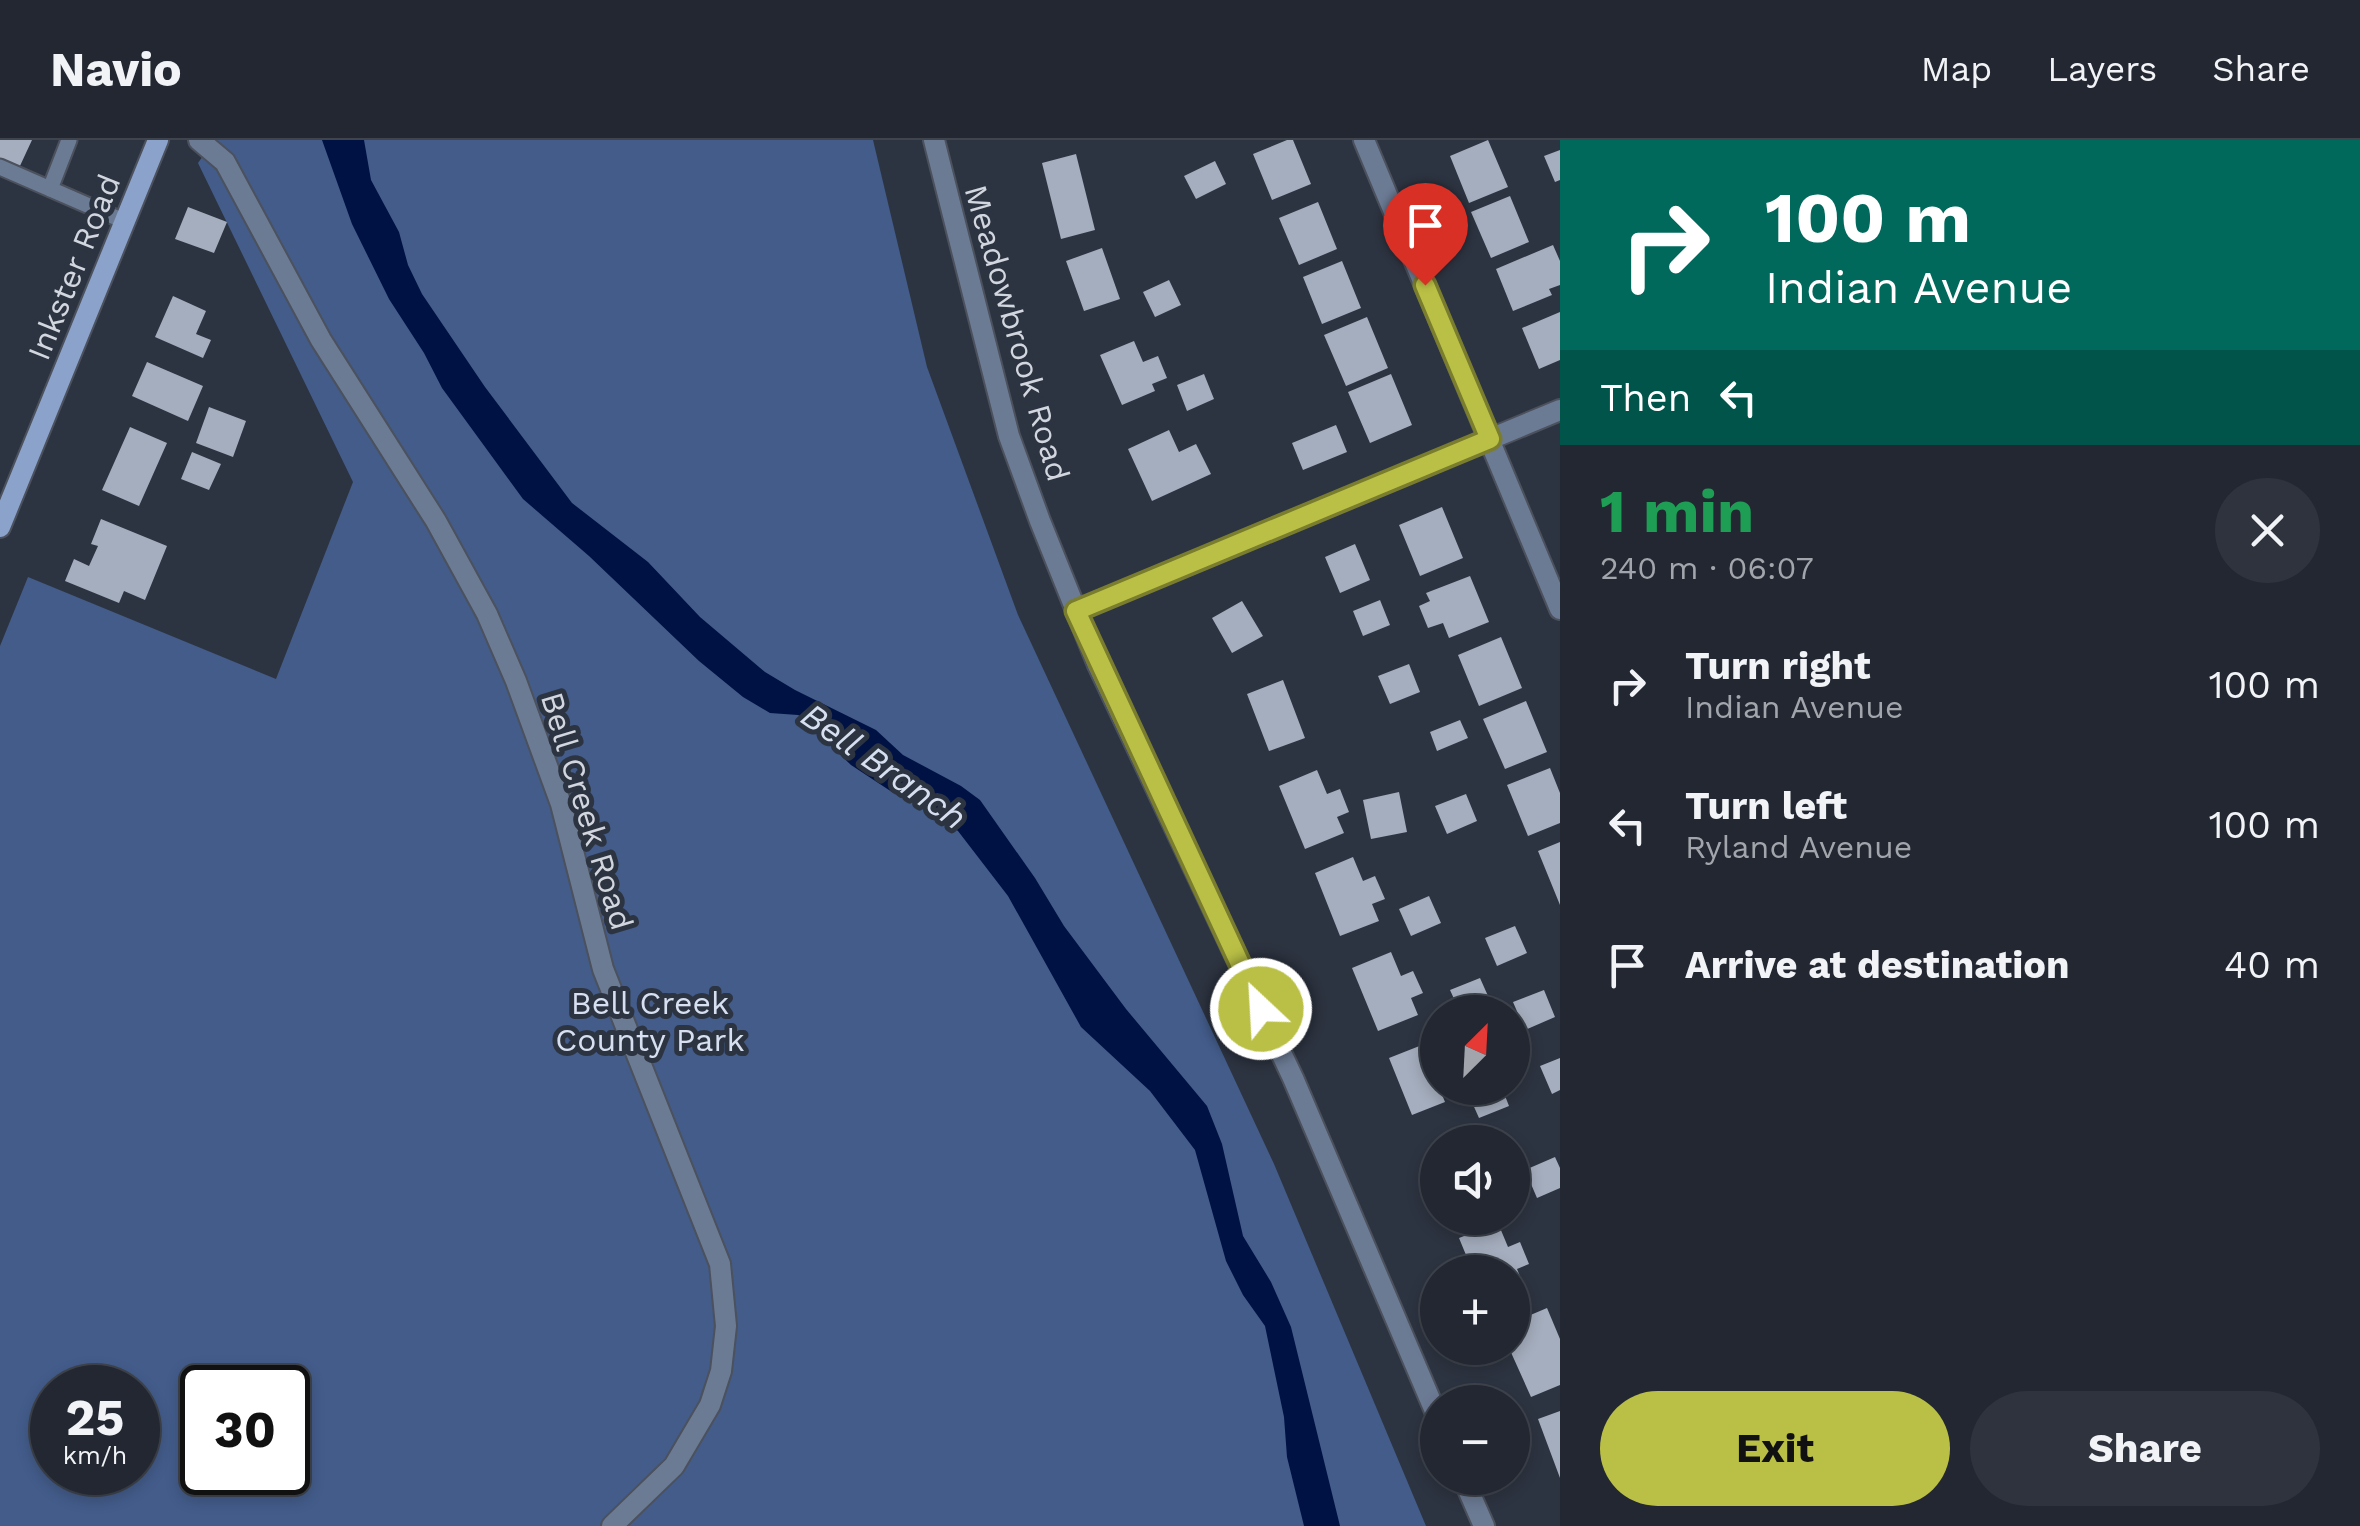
<!DOCTYPE html>
<meta charset="utf-8">
<style>
body{margin:0;font-family:"Work Sans",sans-serif;background:#2e333d;color:#f1f3f6;height:100vh;display:flex;flex-direction:column;font-size:38px;white-space:nowrap}
*{box-sizing:border-box;margin:0}
p{font-size:32px;color:#a2a5ab}
.icon{flex:none;width:55px;height:55px;fill:none;stroke:currentColor;stroke-width:2;stroke-linecap:round;stroke-linejoin:round}
.map{position:relative;flex:1;overflow:hidden}
.details{display:flex;flex-direction:column;background:#222731;width:800px}
.details>*{flex:none}
.banner{background:#00695c;color:#fff;overflow:hidden}
.needle{width:65px;rotate:24deg}
.buttons{position:absolute;left:1420px;top:855px;display:grid;gap:20px}
.buttons a{display:grid;place-items:center;width:110px;height:110px;border-radius:50%;background:#222731;box-shadow:0 5px 15px #0003,0 0 0 2px #3f444d;font-size:50px}
.speed{position:absolute;left:30px;top:1225px;display:flex;gap:20px;font-size:50px;font-weight:700;text-align:center}
.speed>*{display:grid;place-content:center;width:130px;height:130px;border-radius:50%;background:#222731;box-shadow:0 5px 15px #0003,0 0 0 2px #3f444d;line-height:1}
.speed small{font-size:25px;font-weight:400}
.speed .limit{border:5px solid #111;border-radius:15px;background:#fff;color:#111}
.pin{position:absolute;display:grid;place-items:center;width:85px;height:85px;color:#fff;margin:-102px -42px;border-radius:50% 50% 50% 0;rotate:-45deg;box-shadow:0 0 10px #0007}
.pin .icon{rotate:45deg}
.me{position:absolute;width:110px;margin:-55px;rotate:335deg;stroke-linejoin:round;filter:drop-shadow(0 0 8px #0008)}
.turn{display:flex;align-items:center;gap:35px;height:210px;padding:0 40px;font-size:45px}
.turn .icon{width:130px;height:130px;stroke-width:2.5}
.turn b{display:block;font-size:70px;line-height:85px}
.then{display:flex;align-items:center;height:95px;padding:0 40px;background:#0003;gap:20px;font-size:38px}
.round{display:grid;place-items:center;flex:none;width:105px;height:105px;border-radius:52px;background:#2e333d}
.summary{display:flex;align-items:center;justify-content:space-between;height:170px;padding:0 40px}
h1{font-size:60px;font-weight:700;line-height:75px;color:#1e9e55}
.action{display:flex;gap:20px;margin-top:auto;padding:20px 40px}
.action a{flex:1;height:115px;border-radius:60px;background:#bac045;color:#111;font-size:40px;font-weight:700;line-height:115px;text-align:center}
.action a+a{background:#2e333d;color:#f1f3f6}
ul{padding:0;list-style:none}
li{display:flex;align-items:center;gap:30px;height:140px;padding:0 40px}
li div{flex:1}
li b{display:block;font-size:38px}
li em{font-style:normal}
header{display:flex;align-items:center;gap:60px;box-sizing:border-box;height:140px;padding:0 50px;background:#222731;border-bottom:2px solid #3f444d}
header strong{font-size:48px}
nav{display:flex;gap:55px;margin-inline-start:auto;font-size:35px}
main{display:flex;flex:1;min-height:0}
.map>svg:first-child{display:block}
.green{fill:#435c8a;fill-rule:evenodd}
.water{fill:#001243}
.building{fill:#a5aebe}
.lines{fill:none;stroke-linecap:round;stroke-linejoin:round}
.lane-casing{stroke:#4b515d;stroke-width:19}
.street-casing{stroke:#4b515d;stroke-width:24}
.secondary-casing{stroke:#4b515d;stroke-width:24}
.lane{stroke:#6c7b94;stroke-width:15}
.street{stroke:#6c7b94;stroke-width:20}
.secondary{stroke:#8ba2cb;stroke-width:20}
.route-casing{stroke:#797d2d;stroke-width:25}
.route{stroke:#bac045;stroke-width:18}
.labels{text-anchor:middle;stroke-width:10;stroke-linejoin:round;paint-order:stroke}
.street-label{font-size:32px;fill:#d2d6df;stroke:#2d3441}
.park-label{font-size:32px;fill:#d7e0f1;stroke:#2d3441}
.water-label{font-size:35px;font-style:italic;fill:#d5dfef;stroke:#2d3441}
</style>
<header>
<strong>Navio</strong>
<nav><a>Map</a><a>Layers</a><a>Share</a></nav>
</header>
<main>
<div class="map">
<svg width="1560" height="1386" viewBox="0 0 1560 1386">
<rect width="100%" height="100%" fill="#2d3441"/>
<path class="green" d="M214,0h659l54,227 91,248 256,549 152,362h-1426v-880l28,-69 248,102 77,-197 -155,-319zM52,1248h86v84h-86zM202,1248h86v84h-86z"/>
<path class="water" d="M322,0h42l7,40 28,52 9,33 14,29 63,93 87,116 76,59 52,55 65,55 30,18 81,40 27,25 58,31 19,14 55,78 29,48 62,83 81,97 15,38 21,92 28,46 20,45 49,199h-36l-17,-69 -3,-40 -19,-91 -22,-31 -17,-34 -31,-111 -45,-59 -69,-64 -73,-131 -50,-65 -25,-19 -41,-20 -41,-27 -25,-24 -2,-11 -5,-6 -21,-9 -28,-2 -27,-16 -44,-36 -110,-105 -66,-57 -81,-111 -18,-35 -35,-54 -37,-75z"/>
<path class="building" d="M0,0h32l-13,28 -19,-8z
M1287,0h6l18,44 -39,16 -19,-46z
M1488,0l20,47 -39,16 -19,-47z
M1560,10v30l-5,2 -11,-26z
M1076,14l19,76 -34,9 -19,-76z
M1215,21l11,23 -30,15 -12,-23z
M1510,56l19,46 -38,16 -20,-46z
M1318,62l19,47 -38,16 -20,-47z
M188,67l39,15 -13,31 -39,-14z
M1553,105l7,16v24l-11,4 3,6 -39,16 -17,-42z
M1102,108l18,51 -36,12 -18,-50z
M1342,121l19,47 -39,16 -19,-47z
M1169,140l12,25 -26,12 -12,-25z
M173,156l33,15 -10,23 15,6 -8,18 -48,-21z
M1560,172v48l-21,9 -17,-41z
M1367,177l21,51 -42,18 -22,-51z
M1134,201l9,21 15,-6 9,22 -15,6 3,7 -33,14 -22,-50z
M147,222l56,24 -15,35 -56,-25z
M1204,234l10,25 -27,12 -10,-26z
M1391,234l21,51 -42,18 -22,-51z
M209,267l37,14 -13,36 -37,-14z
M1336,285l11,27 -44,18 -11,-27z
M130,287l37,16 -28,63 -37,-16z
M1169,290l10,22 17,-8 15,30 -59,27 -24,-52z
M192,312l29,12 -12,26 -28,-11z
M1442,367l21,51 -43,18 -21,-51z
M101,379l66,27 -22,54 -21,-9 -5,12 -54,-22 9,-22 15,7 9,-20 -7,-2z
M1355,404l15,36 -30,13 -15,-36z
M1470,436l19,46 -40,16 -6,-15 -15,5 -9,-22 11,-5 -4,-8z
M1380,460l10,25 -27,11 -10,-25z
M1242,461l21,35 -31,17 -20,-35z
M1501,497l21,51 -43,18 -21,-51z
M1409,524l11,28 -30,12 -12,-28z
M1283,540l22,58 -36,13 -22,-57z
M1526,561l21,51 -42,17 -22,-50z
M1460,580l8,18 -31,13 -7,-19z
M1550,628l10,25v30l-32,13 -21,-51z
M1317,630l10,24 13,-5 9,23 -12,5 7,16 -39,16 -26,-63z
M1399,652l8,40 -36,7 -8,-39z
M1466,654l11,27 -30,13 -12,-28z
M1560,702v63l-22,-54z
M1353,717l10,24 12,-5 10,23 -13,5 7,17 -39,15 -25,-63z
M1429,756l12,27 -30,13 -12,-27z
M1515,786l12,27 -30,13 -12,-28z
M1391,812l10,24 12,-5 10,22 -12,5 7,17 -40,16 -26,-63z
M1480,838l12,27 -17,7h-15l-10,-22z
M1544,850l11,27 -30,13 -12,-28z
M1422,905l23,57 -33,13 -23,-57z
M1560,918v32l-8,4 -12,-28z
M1475,948h27l7,18 -30,12 -12,-27z
M1555,1017l5,11v20l-23,10 -12,-28z
M1498,1083l10,24 12,-5 9,22 -12,5 7,17 -12,5v-19h-39l-14,-34z
M1547,1168l13,31v46l-29,12 -22,-49h3v-25z
M1560,1271v67l-22,-59z"/>
<g class="lines">
<g class="lane-casing">
<path id="lane" d="M0,27l126,55
M50,49l19,-49"/>
</g>
<g class="street-casing">
<path id="street" d="M199,0l26,22 96,178 115,181 51,93 29,67 45,123 42,165 117,295 6,62 -5,45 -11,34 -36,61 -62,60
M934,0l75,296 31,85 58,144 195,413 145,340
M1364,0l196,469
M1076,471l484,-201
M1463,1338l21,48"/>
</g>
<g class="secondary-casing">
<path id="secondary" d="M0,387l158,-387"/>
</g>
<use href="#lane" class="lane"/>
<use href="#street" class="street"/>
<use href="#secondary" class="secondary"/>
</g>
<g class="lines">
<g class="route-casing">
<path id="route" d="M1261,869l-185,-398 414,-172 -65,-154"/>
</g>
<use href="#route" class="route"/>
</g>
<g class="labels">
<g class="street-label">
<text transform="translate(74 127) rotate(-68)" y="11">Inkster Road</text>
<text transform="translate(1017 193) rotate(74)" y="11">Meadowbrook Road</text>
<text transform="translate(587 671) rotate(73)" y="11">Bell Creek Road</text>
</g>
<g class="park-label">
<text x="650" y="874">Bell Creek<tspan x="650" dy="37">County Park</tspan></text>
</g>
<g class="water-label">
<text transform="translate(884 626) rotate(35)" y="12">Bell Branch</text>
</g>
</g>
</svg>
<div class="buttons">
<a><svg class="needle" viewBox="-14 -14 28 28"><path d="M0-13l5 13h-10z" fill="#e53935"/><path d="M0 13l5-13h-10z" fill="#a2a5ab"/></svg></a>
<a><svg class="icon" aria-label="sound" viewBox="0 0 24 24"><path d="M4 9h4l5-4v14l-5-4H4zM17 9q2 3 0 6"/></svg></a>
<a>+</a>
<a>−</a>
</div>
<div class="speed"><div>25<small>km/h</small></div><div class="limit">30</div></div>
<div class="pin" style="left:1425px;top:145px;background:#d93025"><svg class="icon" aria-label="arrive" viewBox="0 0 24 24"><path d="M6 21V4h12l-3 4 3 4H6"/></svg></div>
<svg class="me" style="left:1261px;top:869px" viewBox="-20 -20 40 40"><circle r="17" fill="#bac045" stroke="#fff" stroke-width="3"/><path d="M0-11L8 9 0 5-8 9z" fill="#fff"/></svg>
</div>
<section class="details">
<div class="banner">
<div class="turn"><svg class="icon" aria-label="right" viewBox="0 0 24 24"><path d="M7 20v-9h11M14 6l5 5-5 5"/></svg><div><b>100 m</b>Indian Avenue</div></div>
<div class="then">Then<svg class="icon" aria-label="left" viewBox="0 0 24 24"><path d="M17 20v-9H6M10 6l-5 5 5 5"/></svg></div>
</div>
<div class="summary"><div><h1>1 min</h1><p>240 m · 06:07</p></div><a class="round"><svg class="icon" aria-label="close" viewBox="0 0 24 24"><path d="M6 6l12 12M18 6L6 18"/></svg></a></div>
<ul>
<li><svg class="icon" aria-label="right" viewBox="0 0 24 24"><path d="M7 20v-9h11M14 6l5 5-5 5"/></svg><div><b>Turn right</b><p>Indian Avenue</p></div><em>100 m</em></li>
<li><svg class="icon" aria-label="left" viewBox="0 0 24 24"><path d="M17 20v-9H6M10 6l-5 5 5 5"/></svg><div><b>Turn left</b><p>Ryland Avenue</p></div><em>100 m</em></li>
<li><svg class="icon" aria-label="arrive" viewBox="0 0 24 24"><path d="M6 21V4h12l-3 4 3 4H6"/></svg><div><b>Arrive at destination</b></div><em>40 m</em></li>
</ul>
<div class="action"><a>Exit</a><a>Share</a></div>
</section>
</main>
